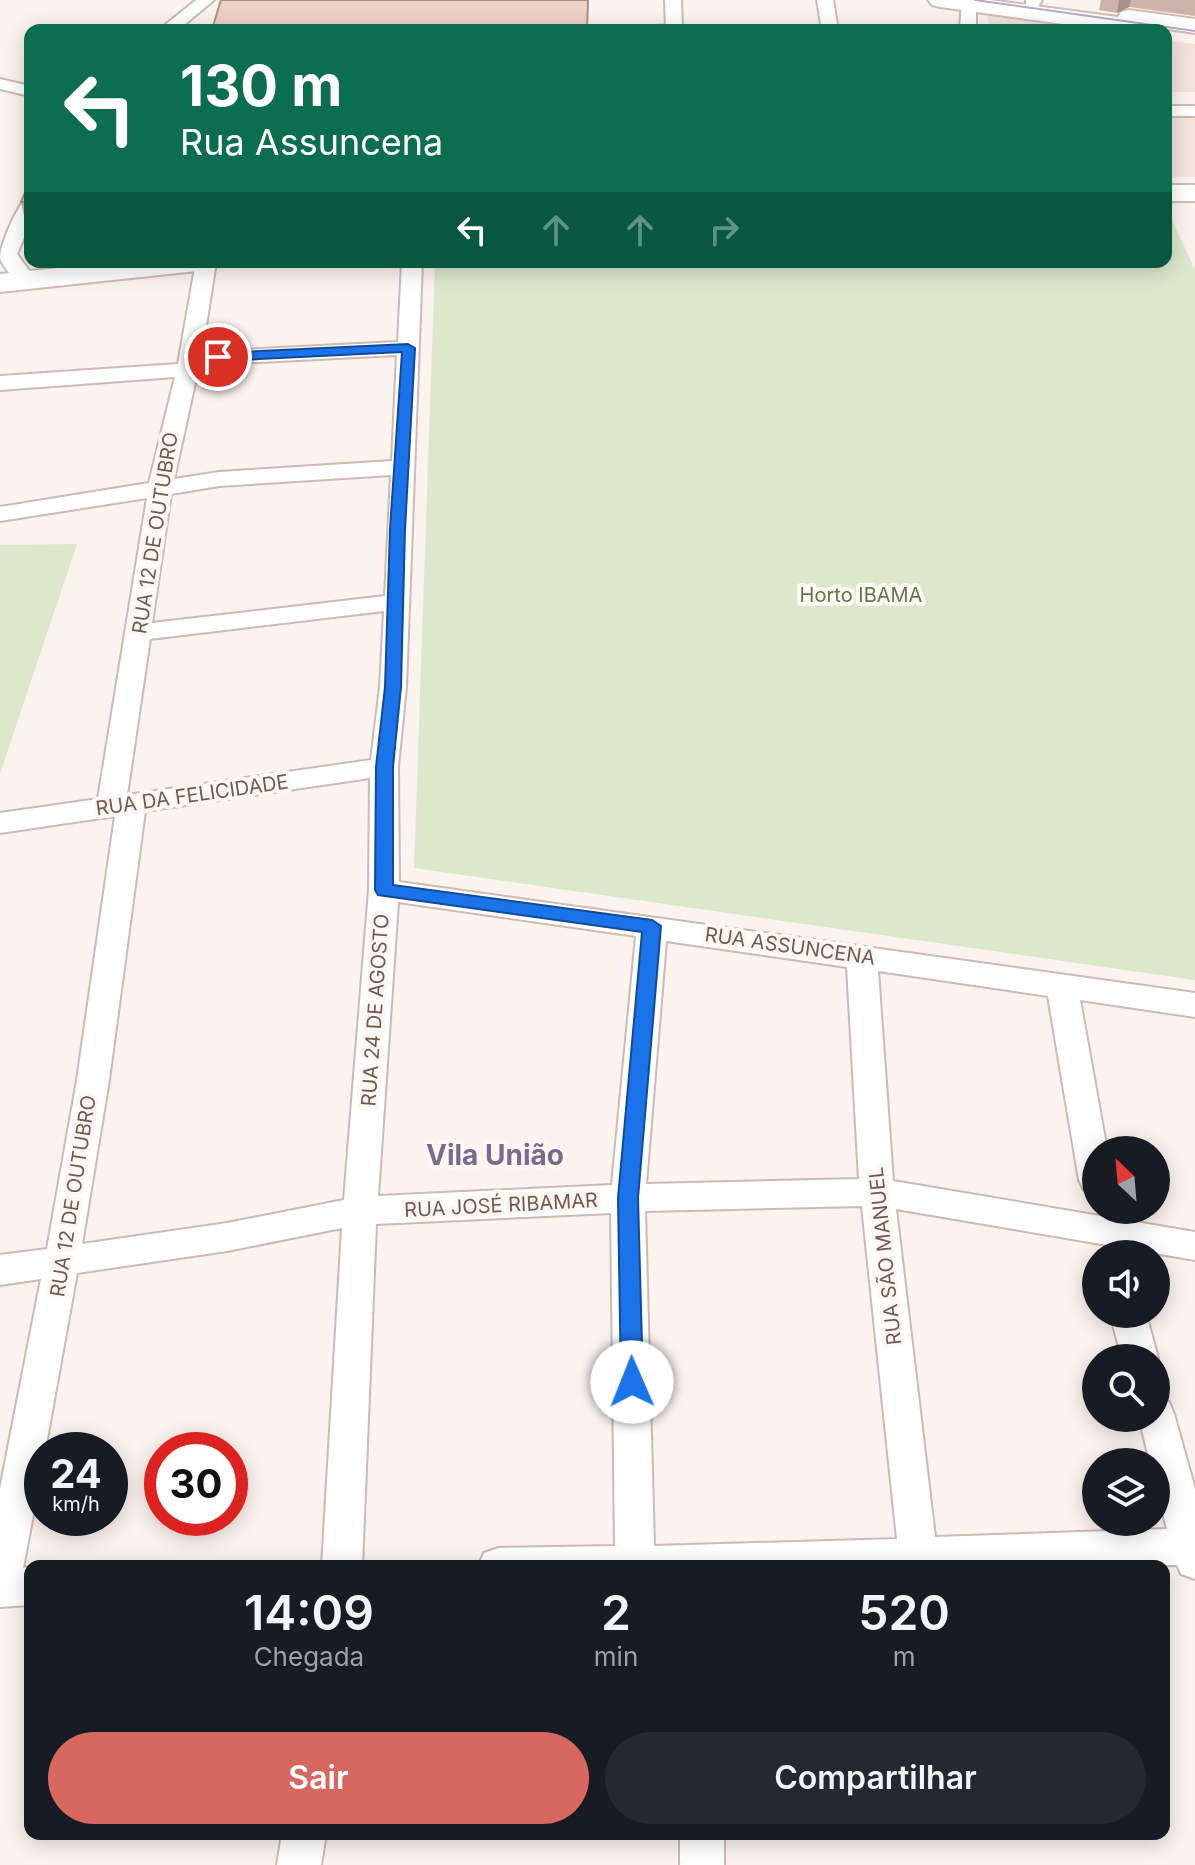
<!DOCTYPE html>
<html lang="pt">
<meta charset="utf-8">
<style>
body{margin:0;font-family:Inter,sans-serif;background:#242831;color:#f1f3f6;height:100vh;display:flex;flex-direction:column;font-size:30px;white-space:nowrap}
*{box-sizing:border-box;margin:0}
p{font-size:26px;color:#9ea1a6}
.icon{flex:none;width:44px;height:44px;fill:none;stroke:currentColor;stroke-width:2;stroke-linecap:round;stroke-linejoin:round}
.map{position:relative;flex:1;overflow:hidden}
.details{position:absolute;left:24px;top:1560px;width:1146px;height:280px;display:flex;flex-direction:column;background:#171b24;border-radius:16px;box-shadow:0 4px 20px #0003}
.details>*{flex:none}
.top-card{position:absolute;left:24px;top:24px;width:1148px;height:244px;border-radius:16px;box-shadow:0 4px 20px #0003;background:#0b6e4f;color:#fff;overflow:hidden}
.needle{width:52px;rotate:334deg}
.controls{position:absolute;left:1082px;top:1136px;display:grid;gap:16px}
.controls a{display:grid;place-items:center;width:88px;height:88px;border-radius:50%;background:#171b24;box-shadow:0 4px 20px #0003;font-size:40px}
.speed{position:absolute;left:24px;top:1432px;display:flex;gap:16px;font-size:40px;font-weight:700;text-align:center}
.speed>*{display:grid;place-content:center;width:104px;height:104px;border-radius:50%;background:#171b24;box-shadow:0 4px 20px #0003;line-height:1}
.speed small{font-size:20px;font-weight:400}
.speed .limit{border:12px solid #d22;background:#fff;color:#111}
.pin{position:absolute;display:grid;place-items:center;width:68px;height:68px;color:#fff;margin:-34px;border:4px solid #fff;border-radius:50%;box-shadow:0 2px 8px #0007}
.me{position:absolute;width:88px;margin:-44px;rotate:359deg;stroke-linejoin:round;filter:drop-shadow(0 0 6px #0008)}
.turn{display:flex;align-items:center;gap:28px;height:168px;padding:0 24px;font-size:36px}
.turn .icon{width:104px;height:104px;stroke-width:2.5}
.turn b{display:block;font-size:56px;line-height:68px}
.lanes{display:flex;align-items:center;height:76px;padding:0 24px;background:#0003;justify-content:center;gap:40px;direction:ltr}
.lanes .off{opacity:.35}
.eta{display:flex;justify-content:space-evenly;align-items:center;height:136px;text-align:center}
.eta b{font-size:48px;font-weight:600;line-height:56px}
.primary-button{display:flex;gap:16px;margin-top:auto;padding:16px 24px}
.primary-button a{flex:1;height:92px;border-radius:48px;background:#d7685f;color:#fff;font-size:32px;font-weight:600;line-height:92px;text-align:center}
.primary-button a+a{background:#242831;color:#f1f3f6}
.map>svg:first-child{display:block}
.residential{fill:#f2e4dc}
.green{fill:#dce8cc}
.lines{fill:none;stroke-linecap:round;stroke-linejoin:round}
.lane-casing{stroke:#cdbab3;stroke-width:4}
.street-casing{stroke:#cdbab3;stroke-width:4}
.secondary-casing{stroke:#d2bcb3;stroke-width:4}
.lane{fill:#fff;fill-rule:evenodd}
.street{fill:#fff;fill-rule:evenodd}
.secondary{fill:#fff;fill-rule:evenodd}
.tram{stroke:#b5abc5;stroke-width:2}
.wall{fill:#cdb4ab}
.shaded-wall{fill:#a7928b}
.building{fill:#eed1c7;stroke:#a7928b;stroke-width:2}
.route{fill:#1a73e8;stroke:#114b97;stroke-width:2}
.labels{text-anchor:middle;stroke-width:8;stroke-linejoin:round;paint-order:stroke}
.street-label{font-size:20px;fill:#755851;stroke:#fef8f3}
.park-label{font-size:20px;fill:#5f794a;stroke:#fef8f3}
.district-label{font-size:28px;font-weight:bold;fill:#7d698f;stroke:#fef8f3}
</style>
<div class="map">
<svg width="1195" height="1865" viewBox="0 0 1195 1865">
<rect width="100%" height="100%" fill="#fbf3ed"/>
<path class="residential" d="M987,15l108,15h-105z
M1166,40l29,4v48h-29z
M1166,117h29v60h-29z"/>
<path class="green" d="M1166,208l29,61v711l-781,-112 21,-606h731z
M77,544l-77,230v-229z"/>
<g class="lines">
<g class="lane-casing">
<path id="lane" d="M673,25h3v4l-66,1 4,-2z"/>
</g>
<g class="street-casing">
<path id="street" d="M196,0h18l-36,30h-19z
M665,0h16l1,30h-16z
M817,0h16l5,30h-16z
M962,0h12l2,4v26h-16z
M1026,0h16l-4,7h-12z
M0,79l30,7v10l-30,-7z
M1166,106h29v10h-29z
M30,196v28l-13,30 19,26 -10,6 -7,-2c-6,-7 -17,-18 -19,-26 0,-12 19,-59 30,-62z
M196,262h20l-14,90 196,-10 4,-80h20l-16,425 -8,80 1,115 796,111v24l-115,-17 27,150h-11v44l-12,-4 -5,-10 -31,-184 -170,-25 15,210 302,51v28l-299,-51 39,328 232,-8 -11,-43v-24h-6l-11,-44h17v-20l13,4 5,12 21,75v90l-14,-5 -4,-9 -699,1 6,-13 14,-5 117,-2 -4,-333 -235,11 -14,342h-40l20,-338 -115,23 -150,22 -32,177h-3v18l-19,100 7,-1v38l-30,2v-118l41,-210 -41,6v-30l47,-6 30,-169 38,-264 -115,17v-20l98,-14 49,-301 -147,23v-14l149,-24 26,-106 -175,13v-14l178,-12zM397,355l-5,106 -173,11 -45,7 25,-114zM391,475l-6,121 -233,27 19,-129 48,-8zM384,611l-4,76 -9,73 -244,35 23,-156zM370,778l-1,112 -25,310 -117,23 -145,21 27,-164 36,-269zM398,902l238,34 -24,249 -234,11zM666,941l181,26 12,212 -213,5zM862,1206l35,333 -243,7 -9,-335z
M1110,1314h36l12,44 -2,4v-4h-34z
M282,1834h44l-5,31h-44z
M680,1834h44v31h-44z"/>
</g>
<g class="secondary-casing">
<path id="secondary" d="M928,0h62l128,17 3,-5 8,-2 66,9v14l-27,-4 -2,5v-4h-60l-166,-23 -8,-2z
M1166,185h29v16h-29z
M117,262h94l-4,6 -10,3 -197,21v-18z"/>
</g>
<use href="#lane" class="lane"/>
<use href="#street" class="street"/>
<use href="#secondary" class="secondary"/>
<path class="tram" d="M975,0l220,31"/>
</g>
<path class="wall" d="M1101,0h94v16l-66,-9 -12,6 -18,-3z
M30,181v62l-9,-41z"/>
<path class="shaded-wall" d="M1119,0h12l-2,7 -12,6z"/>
<path class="building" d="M221,0h367l-1,30h-437l2,-4h61z
M30,181v21h-9z"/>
<path class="route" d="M408,344l7,4 -10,181 -4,158 -8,80v118l259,35 9,6 -23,272 5,184 -4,6 -7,3 -8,-3 -3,-6 -3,-184 24,-266 -264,-37 -3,-5 1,-123 9,-80 5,-158 12,-177 -184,9 -7,-4 7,-4z"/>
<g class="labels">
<g class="street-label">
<text transform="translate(155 533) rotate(-81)" y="7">RUA 12 DE OUTUBRO</text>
<text transform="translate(192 795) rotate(-8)" y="7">RUA DA FELICIDADE</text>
<text transform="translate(790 946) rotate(8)" y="7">RUA ASSUNCENA</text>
<text transform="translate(375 1010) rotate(-86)" y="7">RUA 24 DE AGOSTO</text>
<text transform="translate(73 1196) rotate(-81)" y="7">RUA 12 DE OUTUBRO</text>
<text transform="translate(501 1205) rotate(-3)" y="7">RUA JOSÉ RIBAMAR</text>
<text transform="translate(885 1256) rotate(-96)" y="7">RUA SÃO MANUEL</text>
</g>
<g class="park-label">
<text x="861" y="602">Horto IBAMA</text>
</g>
<g class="district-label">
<text x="495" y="1165">Vila União</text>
</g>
</g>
</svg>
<div class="controls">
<a><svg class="needle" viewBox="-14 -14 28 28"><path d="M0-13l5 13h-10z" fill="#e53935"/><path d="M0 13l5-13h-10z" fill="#9ea1a6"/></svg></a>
<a><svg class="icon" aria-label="sound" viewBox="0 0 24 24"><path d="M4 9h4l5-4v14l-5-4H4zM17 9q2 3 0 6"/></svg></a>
<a><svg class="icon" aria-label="search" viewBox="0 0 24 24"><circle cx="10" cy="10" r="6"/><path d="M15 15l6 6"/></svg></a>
<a><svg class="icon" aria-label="layers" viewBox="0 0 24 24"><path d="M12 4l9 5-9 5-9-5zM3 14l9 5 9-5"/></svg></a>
</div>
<div class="speed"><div>24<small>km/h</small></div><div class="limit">30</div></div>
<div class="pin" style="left:218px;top:357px;background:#d93025"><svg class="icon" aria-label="arrive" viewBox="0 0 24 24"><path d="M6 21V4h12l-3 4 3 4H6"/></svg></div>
<svg class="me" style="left:632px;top:1382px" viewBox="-20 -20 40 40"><circle r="19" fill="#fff"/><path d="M0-13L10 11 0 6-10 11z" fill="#1a73e8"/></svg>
<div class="top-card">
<div class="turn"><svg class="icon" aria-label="left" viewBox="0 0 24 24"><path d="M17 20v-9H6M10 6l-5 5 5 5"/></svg><div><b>130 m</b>Rua Assuncena</div></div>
<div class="lanes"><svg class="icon" aria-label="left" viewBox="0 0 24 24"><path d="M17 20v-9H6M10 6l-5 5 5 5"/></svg><svg class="icon off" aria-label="ahead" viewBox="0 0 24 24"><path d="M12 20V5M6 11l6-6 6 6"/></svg><svg class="icon off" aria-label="ahead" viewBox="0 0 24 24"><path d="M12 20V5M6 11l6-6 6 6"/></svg><svg class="icon off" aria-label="right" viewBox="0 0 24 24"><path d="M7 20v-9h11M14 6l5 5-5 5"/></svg></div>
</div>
<section class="details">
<div class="eta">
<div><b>14:09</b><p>Chegada</p></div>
<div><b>2</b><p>min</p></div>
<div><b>520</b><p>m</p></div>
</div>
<div class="primary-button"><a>Sair</a><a>Compartilhar</a></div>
</section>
</div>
